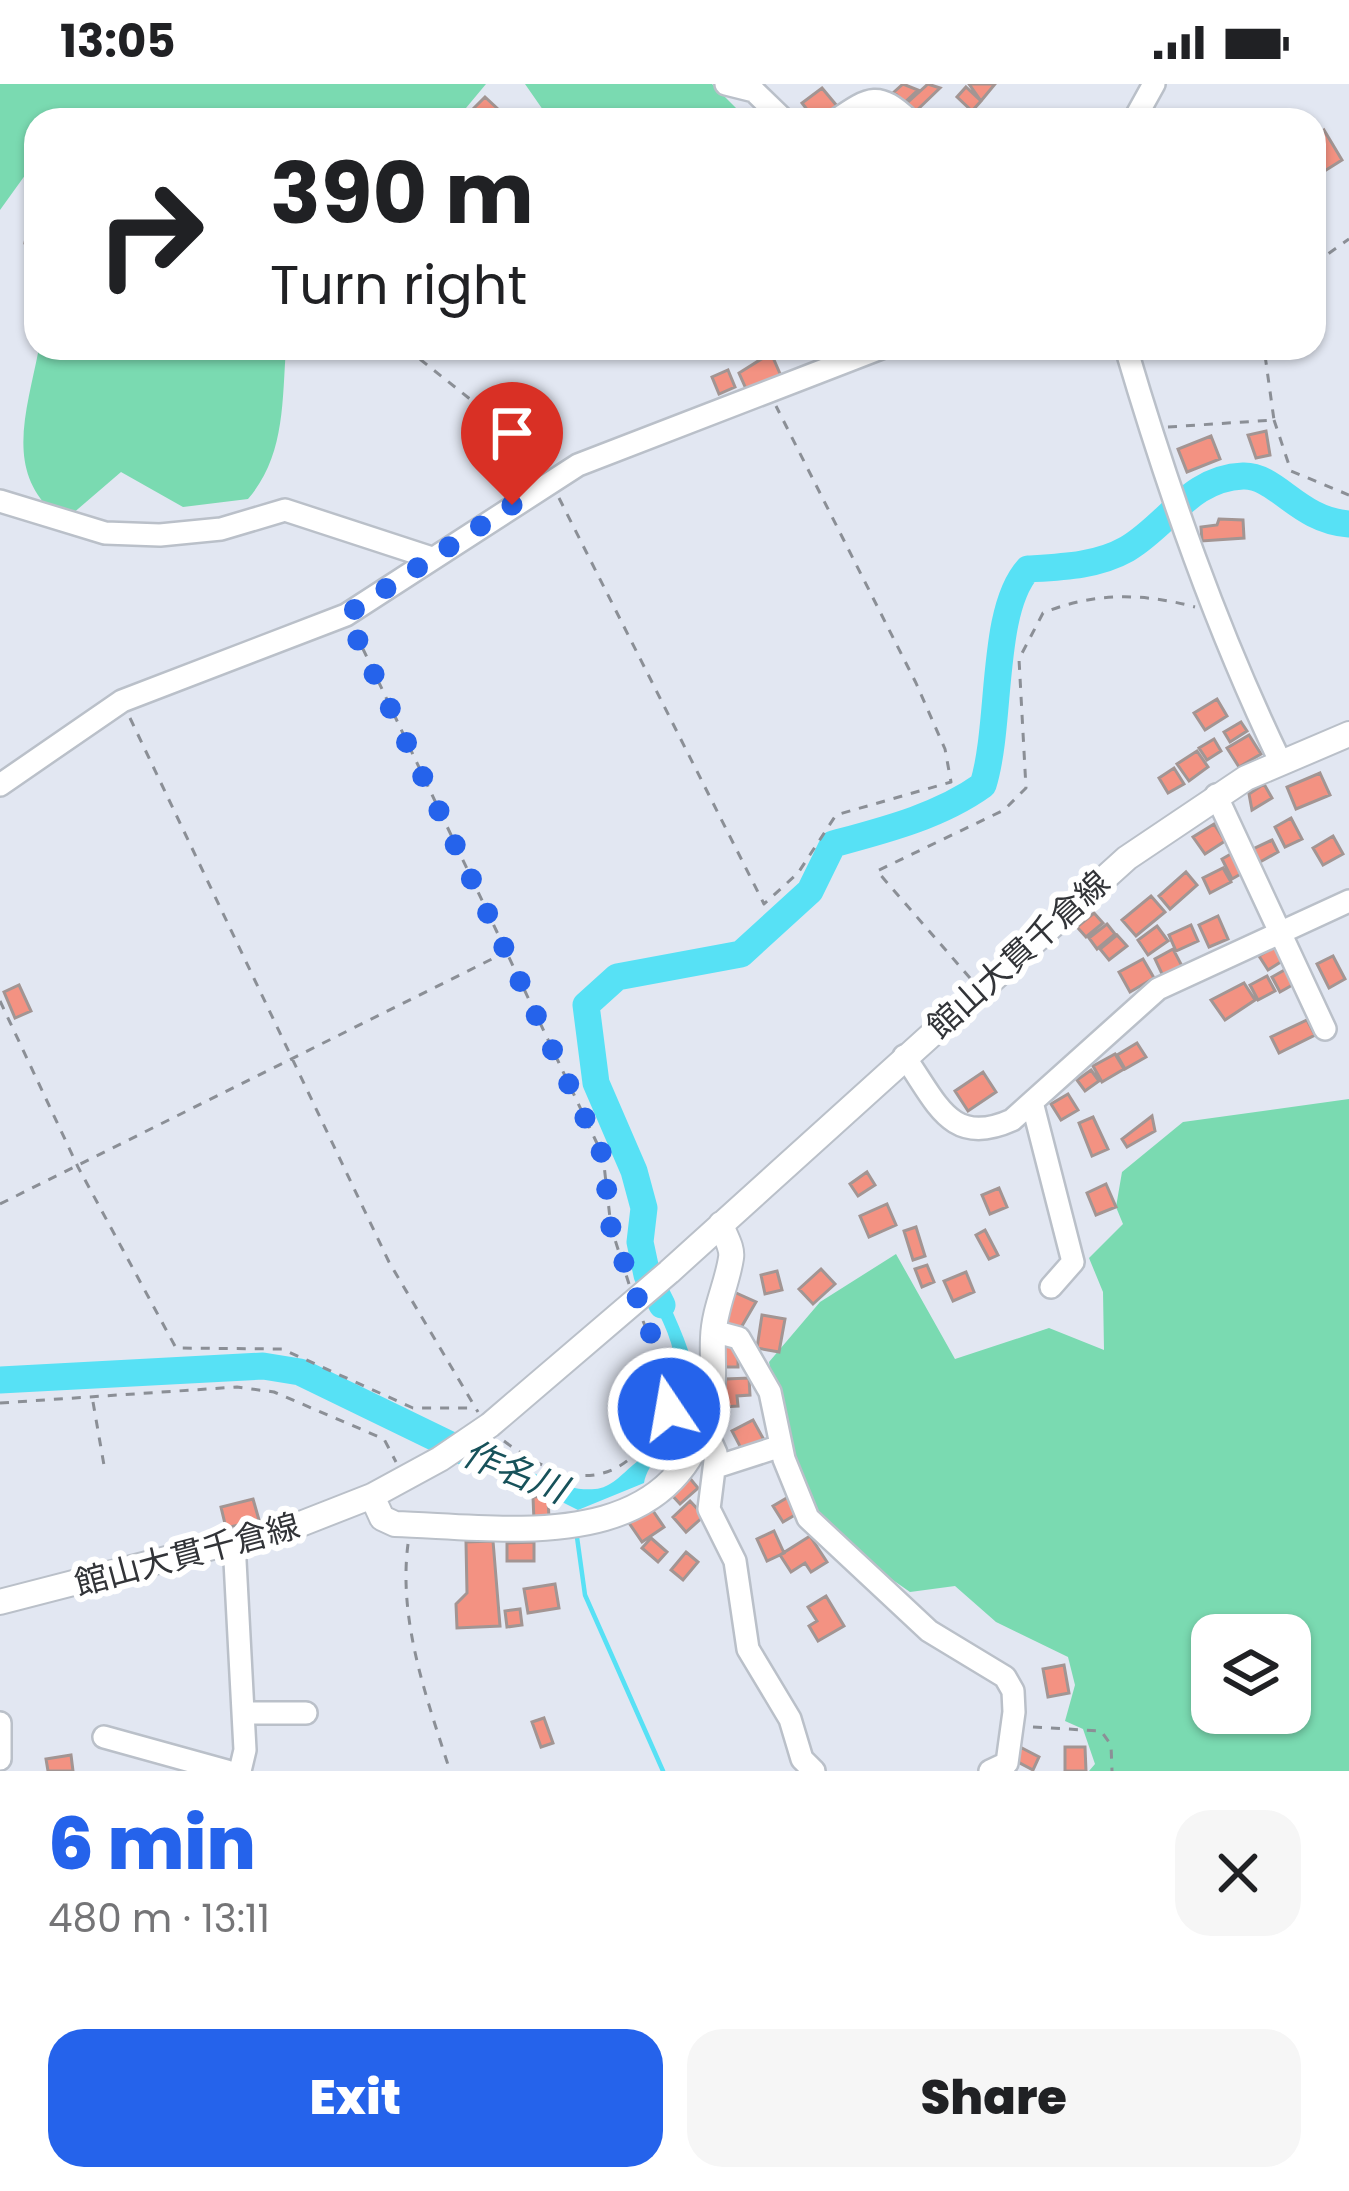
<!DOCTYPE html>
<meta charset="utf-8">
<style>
body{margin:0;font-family:Poppins,"Noto Sans JP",sans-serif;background:#f6f6f6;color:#202124;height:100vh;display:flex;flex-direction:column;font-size:45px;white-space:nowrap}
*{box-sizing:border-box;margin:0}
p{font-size:39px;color:#757577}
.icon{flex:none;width:66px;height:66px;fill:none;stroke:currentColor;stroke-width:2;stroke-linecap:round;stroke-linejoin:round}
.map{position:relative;height:1687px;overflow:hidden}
.drawer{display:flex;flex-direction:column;background:#fff;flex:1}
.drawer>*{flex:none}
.guide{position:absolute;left:24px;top:24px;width:1302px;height:252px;border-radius:36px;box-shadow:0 3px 9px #0004;background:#fff;color:#202124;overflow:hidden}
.fabs{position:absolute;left:1191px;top:1530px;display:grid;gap:24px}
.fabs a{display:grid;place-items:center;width:120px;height:120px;border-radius:24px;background:#fff;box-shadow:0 3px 9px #0004;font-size:60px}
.pin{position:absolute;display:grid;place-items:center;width:102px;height:102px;color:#fff;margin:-123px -51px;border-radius:50% 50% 50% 0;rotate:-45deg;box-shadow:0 0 12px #0007}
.pin .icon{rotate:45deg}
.me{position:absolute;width:132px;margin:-66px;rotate:348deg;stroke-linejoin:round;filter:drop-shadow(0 0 9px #0008)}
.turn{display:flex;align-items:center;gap:42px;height:252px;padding:0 48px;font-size:54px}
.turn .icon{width:156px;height:156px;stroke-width:2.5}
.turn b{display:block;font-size:84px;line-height:102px}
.round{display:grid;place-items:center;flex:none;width:126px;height:126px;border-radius:36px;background:#f6f6f6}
.head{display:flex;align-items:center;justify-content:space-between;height:204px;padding:0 48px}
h1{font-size:72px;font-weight:800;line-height:90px;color:#2563eb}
.primary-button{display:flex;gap:24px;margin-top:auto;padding:24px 48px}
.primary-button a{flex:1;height:138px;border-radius:36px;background:#2563eb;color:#fff;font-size:48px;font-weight:800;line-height:138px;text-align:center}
.primary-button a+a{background:#f6f6f6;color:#202124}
.status{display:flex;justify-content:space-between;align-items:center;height:84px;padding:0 60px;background:#fff;direction:ltr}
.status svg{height:33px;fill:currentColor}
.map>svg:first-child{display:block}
.green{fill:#7adab1;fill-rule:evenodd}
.water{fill:#57e1f5}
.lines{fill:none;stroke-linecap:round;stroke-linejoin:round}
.stream{stroke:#57e1f5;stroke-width:4.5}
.river{stroke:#57e1f5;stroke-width:27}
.building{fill:#f39282;stroke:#a29593;stroke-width:3}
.minor-casing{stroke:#bac0c9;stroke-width:26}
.major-casing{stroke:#bac0c9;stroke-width:28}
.path{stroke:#8b8f96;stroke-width:3;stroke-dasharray:9 9;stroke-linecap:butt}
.minor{stroke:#fff;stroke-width:21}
.major{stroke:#fff;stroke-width:24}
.route{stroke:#2563eb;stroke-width:21;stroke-dasharray:0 37.8}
.labels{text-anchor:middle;stroke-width:12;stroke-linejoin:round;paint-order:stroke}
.street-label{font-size:33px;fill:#323438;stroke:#fff}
.water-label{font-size:36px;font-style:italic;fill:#17525a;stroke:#fff}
</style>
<div class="status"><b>13:05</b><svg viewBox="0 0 49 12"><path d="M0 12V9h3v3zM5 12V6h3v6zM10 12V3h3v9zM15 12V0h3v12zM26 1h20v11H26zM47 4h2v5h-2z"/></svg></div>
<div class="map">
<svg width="1349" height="1687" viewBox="0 0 1349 1687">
<rect width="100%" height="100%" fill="#e2e7f2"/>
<path class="green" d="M0,0h486l-30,36h-420v40l-36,50z
M525,0h187l27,27v9h-189z
M39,264h247c-4,55 -1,108 -38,151l-65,8 -62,-35 -57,49c-63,-45 -37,-109 -25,-173z
M1349,1015v672h-260l6,-7 -12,-35 -18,-8 10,-36 -7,-28 -72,-35 -41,-36 -45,6 -89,-62 -36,-85 -16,-83 51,-60 76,-48 59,105 94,-31 55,22 -1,-58 -14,-34 34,-34 -7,-17 6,-35 61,-50zM1212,1551h78v78h-78z"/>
<path class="water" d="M664,1207c15,40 51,97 18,138 -14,16 -34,33 -38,54l-66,27 -80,-40 -34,-10 20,-14c31,16 75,47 111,43 16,-1 27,-15 38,-24 59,-46 53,-103 20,-163z"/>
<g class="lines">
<path class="stream" d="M576,1446l9,65 78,176"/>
<path class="river" d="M662,1221l-15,-30 -7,-33 4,-34 -10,-37 -38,-88 -10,-78 31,-28 124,-23 69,-63 23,-47c52,-14 107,-28 150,-59 19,-61 7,-174 45,-216 34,-2 69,-3 99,-20 41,-24 63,-71 116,-73 34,-1 54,44 106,48
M0,1296l263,-14 37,6 173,84"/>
</g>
<path class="building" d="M903,0l15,6 -14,13 -10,-11z
M928,0l12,4 -26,25 -7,-10z
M969,0h26l-14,17z
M966,3l15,14 -9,10 -15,-14z
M822,4l15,18 -22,14 -13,-17z
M485,13l14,13 -10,10 -16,-11z
M1324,46l18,30 -19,12 -4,-7 -5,3v-31z
M30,132l6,1v28l-11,-2z
M771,269l10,23 -34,15 -8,-18z
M728,286l7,17 -16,7 -7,-17z
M1266,347l4,24 -14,3 -8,-23z
M1211,352l9,23 -33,13 -9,-23z
M1219,435l24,1 1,18 -42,3 -1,-14 16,-2z
M1217,615l10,17 -22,14 -11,-17z
M1241,638l6,9 -17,11 -6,-10z
M1249,651l12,19 -22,13 -12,-19z
M1214,655l7,12 -14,9 -8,-12z
M1197,667l11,16 -19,14 -12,-17z
M1174,684l10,16 -16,9 -9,-15z
M1320,689l10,22 -34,14 -9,-22z
M1264,700l8,14 -20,12 -3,-16z
M1291,734l11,21 -17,8 -10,-20z
M1214,740l11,17 -20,13 -12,-17z
M1333,752l10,18 -20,11 -10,-17z
M1272,756l6,12 -18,10 -7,-13z
M1236,767l10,20 -14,8 -10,-20z
M1223,784l8,14 -21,11 -7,-15z
M1186,788l11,13 -27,24 -11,-13z
M1151,812l14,16 -29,24 -14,-16z
M1094,829l9,10 -17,14 -9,-10z
M1218,832l10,23 -19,8 -10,-22z
M1107,840l8,10 -18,15 -8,-11z
M1191,841l7,16 -22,10 -7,-16z
M1157,842l11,15 -20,14 -10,-15z
M1117,851l10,11 -18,14 -9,-11z
M1279,860l8,14 -19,12 -9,-14z
M1173,865l9,17 -19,10 -8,-17z
M1333,872l12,23 -16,9 -12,-24z
M1143,875l11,19 -24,14 -11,-20z
M1288,884l8,15 -16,9 -8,-15z
M1267,892l8,15 -17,9 -8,-15z
M1244,899l11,17 -30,20 -14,-20z
M19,901l12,26 -16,7 -11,-26z
M1307,936l8,15 -36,18 -8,-16z
M1137,959l9,14 -21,12 -8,-14z
M1115,970l9,15 -22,13 -9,-16z
M1091,986l8,11 -14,10 -8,-11z
M983,988l13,20 -28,19 -13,-20z
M1068,1010l10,16 -17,10 -10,-16z
M1152,1032l3,15 -28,16 -5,-8z
M1093,1033l15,32 -16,7 -13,-33z
M867,1088l8,13 -17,11 -8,-12z
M1106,1100l10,23 -20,8 -9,-22z
M999,1104l8,19 -17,7 -8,-19z
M887,1120l9,21 -27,12 -9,-21z
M916,1143l9,29 -12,4 -9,-29z
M985,1146l13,25 -9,4 -13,-24z
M927,1181l7,17 -12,5 -7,-18z
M821,1185l14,15 -22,20 -14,-15z
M777,1187l5,19 -17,4 -4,-19z
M966,1188l8,20 -21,9 -9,-20z
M734,1208l22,10 -17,29 -19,-8z
M762,1231l23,4 -6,33 -22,-4z
M722,1259h16v24h-15z
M749,1294l1,17 -13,1 1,10 -16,1 4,-28z
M753,1336l11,20 -21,12 -11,-21z
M688,1392l10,12 -18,16 -10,-11z
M548,1412l1,24 -15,1 -1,-24z
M790,1412l10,16 -17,10 -10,-16z
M253,1415l6,21 -33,8 -5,-21z
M690,1417l14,15 -18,16 -13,-15z
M649,1421l15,22 -22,15 -15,-22z
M774,1447l10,22 -17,8 -10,-22z
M810,1452l17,26 -16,10 -6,-9 -14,9 -11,-17z
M651,1454l16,14 -9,10 -16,-14z
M493,1457l7,85 -43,2 -1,-24 11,-11 -1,-51z
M534,1458v19h-27v-18z
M686,1468l12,10 -15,18 -12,-10z
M555,1500l4,24 -31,5 -4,-24z
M826,1512l18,30 -26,15 -9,-15 8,-5 -9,-14z
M520,1525l2,16 -15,2 -2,-16z
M1064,1581l5,28 -21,4 -5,-28z
M544,1634l9,25 -12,4 -9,-25z
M1020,1663l19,10 -6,13 -19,-10z
M1065,1663h20l1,24h-21z
M71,1671l2,16h-25l-2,-12z"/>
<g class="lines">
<g class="minor-casing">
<path id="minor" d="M726,0l28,7 30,29
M836,36c34,-23 42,-29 73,0
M1134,36l20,-36
M1126,264c42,142 90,280 154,413
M0,417l105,32 55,2 61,-6 64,-19 147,48
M0,701l122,-84 224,-86 232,-150 303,-117
M1216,711l109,234
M904,972c33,46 46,92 108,64l146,-131 191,-88
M1032,1018l41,160 -22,25
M713,1247l26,7 31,54 14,67 24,59 121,113 76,46 8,14 1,21 -7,51 -17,8
M704,1342l12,27 -7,56 26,52 13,88 42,70 12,40 12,12
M716,1383l65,-21
M234,1458l11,208 -5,21
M243,1629h63
M0,1639v36
M104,1653l123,34"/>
</g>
<g class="major-casing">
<path id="major" d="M372,1412l10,22 13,6c116,4 283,34 316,-122 4,-21 1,-42 2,-64 1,-29 14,-53 18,-80 2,-11 -7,-23 -10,-34
M0,1518l298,-77 74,-29 68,-37 50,-34 179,-153 458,-414 119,-80 103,-44"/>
</g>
<path class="path" d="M1314,180l35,-25
M406,264l99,79 26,50
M1274,336l17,51 58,24
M1168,343l106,-7 -10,-72
M559,414l205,406 34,-31 38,-58 115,-33 -6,-33 -29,-66 -140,-277
M355,548l248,524 8,71 18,57
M130,634l259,544 89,150
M970,894l-93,-107 127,-61 22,-22 -7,-129 24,-46c51,-21 100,-20 152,-6
M0,917l78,166 98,181 106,1 131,59h59
M0,1120l506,-252
M93,1318l12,69
M0,1319l237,-16 37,5 110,47 12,23
M504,1357c51,39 105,55 147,-6 7,-11 17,-21 18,-33 2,-27 -16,-57 -26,-81
M408,1460c-10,77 19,155 42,227
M1033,1643l68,4 10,14 1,26"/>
<use href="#minor" class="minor"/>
<use href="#major" class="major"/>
</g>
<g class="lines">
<path class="route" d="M512,421l-166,110 257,541 8,72 50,133 8,48"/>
</g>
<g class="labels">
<g class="street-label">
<text transform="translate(1018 870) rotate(-42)" y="12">館山大貫千倉線</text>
<text transform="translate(187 1470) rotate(-15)" y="12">館山大貫千倉線</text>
</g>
<g class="water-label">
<text transform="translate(515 1387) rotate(22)" y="13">作名川</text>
</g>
</g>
</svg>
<div class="fabs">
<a><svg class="icon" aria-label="layers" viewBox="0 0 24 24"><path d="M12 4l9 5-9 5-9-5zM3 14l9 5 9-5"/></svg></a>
</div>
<div class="pin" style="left:512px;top:421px;background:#d93025"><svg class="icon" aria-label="arrive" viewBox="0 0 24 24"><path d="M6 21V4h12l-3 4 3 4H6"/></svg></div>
<svg class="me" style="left:669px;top:1325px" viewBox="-20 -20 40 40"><circle r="17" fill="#2563eb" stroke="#fff" stroke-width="3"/><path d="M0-11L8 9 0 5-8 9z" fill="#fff"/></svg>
<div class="guide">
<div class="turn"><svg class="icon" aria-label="right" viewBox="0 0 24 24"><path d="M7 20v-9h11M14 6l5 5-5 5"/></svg><div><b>390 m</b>Turn right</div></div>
</div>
</div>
<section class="drawer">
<div class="head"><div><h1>6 min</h1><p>480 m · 13:11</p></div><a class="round"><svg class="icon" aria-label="close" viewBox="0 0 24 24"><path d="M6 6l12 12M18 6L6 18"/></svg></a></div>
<div class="primary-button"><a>Exit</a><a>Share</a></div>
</section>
